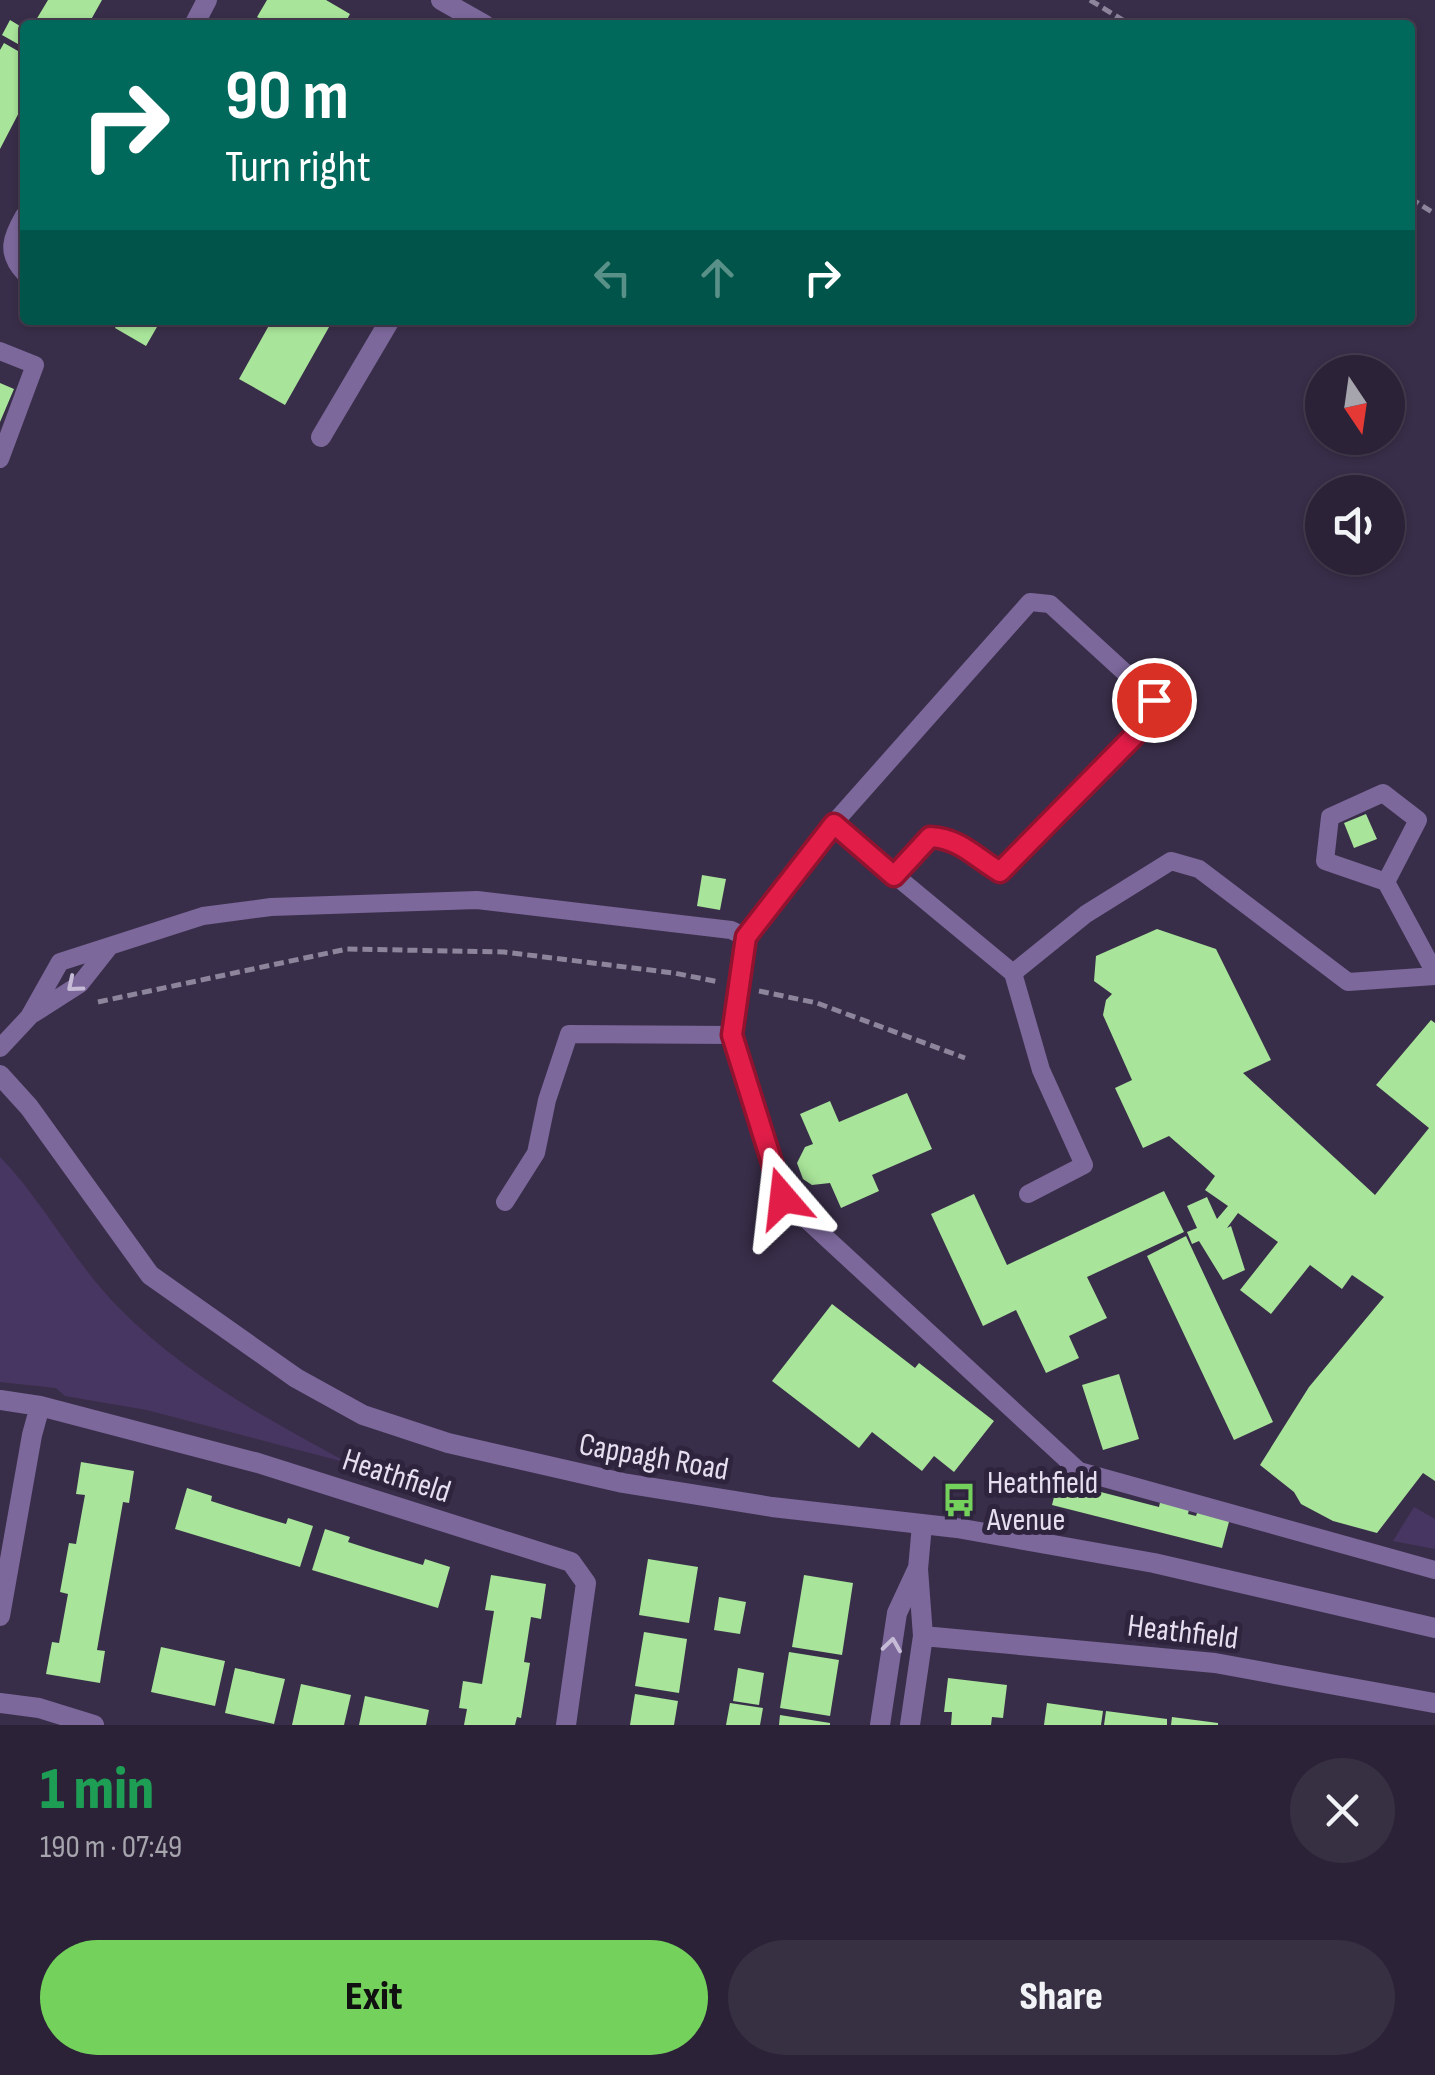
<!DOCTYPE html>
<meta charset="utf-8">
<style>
body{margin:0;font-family:"Sofia Sans Condensed",sans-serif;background:#372f42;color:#f1f3f6;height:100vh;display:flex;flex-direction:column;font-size:38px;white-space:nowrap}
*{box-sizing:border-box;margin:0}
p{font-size:32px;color:#a6a4ad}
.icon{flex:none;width:55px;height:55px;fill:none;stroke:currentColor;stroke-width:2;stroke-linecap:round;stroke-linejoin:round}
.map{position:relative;height:1725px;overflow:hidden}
.sheet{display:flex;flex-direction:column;background:#2b2237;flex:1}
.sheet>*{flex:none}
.hud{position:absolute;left:20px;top:20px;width:1395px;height:305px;border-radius:10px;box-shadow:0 2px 8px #0004,0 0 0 2px #473f52;background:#00695c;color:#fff;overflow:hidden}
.needle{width:65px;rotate:167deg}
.buttons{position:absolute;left:1305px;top:355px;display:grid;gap:20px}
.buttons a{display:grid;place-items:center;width:100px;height:100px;border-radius:50%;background:#2b2237;box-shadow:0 2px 8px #0004,0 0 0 2px #473f52;font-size:50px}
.pin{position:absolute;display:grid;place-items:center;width:85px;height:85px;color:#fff;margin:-42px;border:5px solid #fff;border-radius:50%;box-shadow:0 2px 10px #0007}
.me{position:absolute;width:110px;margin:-55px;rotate:343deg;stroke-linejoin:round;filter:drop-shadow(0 0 8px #0008)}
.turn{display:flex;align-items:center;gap:35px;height:210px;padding:0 40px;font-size:45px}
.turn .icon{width:130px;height:130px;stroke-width:2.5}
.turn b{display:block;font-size:70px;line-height:85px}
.lanes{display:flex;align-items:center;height:95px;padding:0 40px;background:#0003;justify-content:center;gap:50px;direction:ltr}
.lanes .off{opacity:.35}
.round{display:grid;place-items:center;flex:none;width:105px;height:105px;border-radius:52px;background:#372f42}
.headline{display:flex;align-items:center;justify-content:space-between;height:170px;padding:0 40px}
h1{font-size:60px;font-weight:800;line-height:75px;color:#1e9e55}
.cta{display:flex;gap:20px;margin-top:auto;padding:20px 40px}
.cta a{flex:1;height:115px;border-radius:60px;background:#74d25c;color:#111;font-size:40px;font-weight:800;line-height:115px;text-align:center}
.cta a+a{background:#372f42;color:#f1f3f6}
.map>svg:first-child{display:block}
.green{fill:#483662}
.building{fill:#a8e499}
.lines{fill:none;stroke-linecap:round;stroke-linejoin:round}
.path{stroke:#8d859b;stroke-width:5;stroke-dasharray:10 5;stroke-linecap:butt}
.service{stroke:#7c689b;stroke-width:18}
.minor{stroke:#7c689b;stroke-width:20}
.tertiary{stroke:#7c689b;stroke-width:20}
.oneway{stroke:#c6bbd6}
.route-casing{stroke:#92132f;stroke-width:25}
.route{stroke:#e11d48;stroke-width:18}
.labels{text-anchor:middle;stroke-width:10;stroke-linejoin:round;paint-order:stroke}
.street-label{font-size:32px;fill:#e5dff0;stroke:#2f243e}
.poi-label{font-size:32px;fill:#e5dff0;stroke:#2f243e;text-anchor:start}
</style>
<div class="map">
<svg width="1435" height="1725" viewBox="0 0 1435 1725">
<rect width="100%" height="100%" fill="#392e49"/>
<path class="green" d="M0,1157c44,45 74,106 119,151 66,67 148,111 229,155l-201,-53 -82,-14 -9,-8 -56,-6z
M1414,1507l21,12v30l-42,-8z"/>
<path class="building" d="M48,0h54l-14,25h-55z
M267,0h59l24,14 -6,11h-73l-14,-8z
M10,20l15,9v19l-23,-13z
M4,43l21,12v46l-25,48v-99z
M119,320h42l-15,26 -31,-18z
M272,320h61l-48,85 -46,-26z
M0,383l14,6 -14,33z
M1366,814l11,25 -23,9 -10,-25z
M702,875l24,4 -6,31 -23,-4z
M1157,929l59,20 55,111 -28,13 132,122 54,-67 -53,-43 55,-65 4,3v458l-12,-8 -46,60 -44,-12 -32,-17 -7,-12 -34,-27 49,-78 75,-90 -32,-22 -10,14 -32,-24 -39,49 -31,-24 38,-48 -40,-29 -11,15 4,-2 14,44 -22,10 -24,-39 -7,3 -5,-12 10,-4 -10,-22 20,-9 10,22 11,-13 -23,-16 10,-14 -46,-40 -26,12 -28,-60 17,-8 -29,-65 3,-15 6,-6 -18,-13 2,-25z
M907,1093l25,56 -60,26 7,16 -38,17 -11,-25 -18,2 -9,-6 -6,-16 8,-16 8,-3 -13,-30 30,-13 9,21z
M1164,1191l20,41 -97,45 20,41 -38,18 10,22 -33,15 -30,-63 -33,16 -52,-112 43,-20 33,71z
M1186,1236l87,186 -39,18 -87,-184z
M832,1304l83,64 4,-5 75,58 -40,51 -20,-16 -12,15 -50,-39 -13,16 -87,-67z
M1119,1374l20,65 -36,11 -21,-65z
M81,1462l53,9 -5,32 -6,-1 -26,148 8,1 -5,32 -54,-9 6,-32 7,1 9,-49 -8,-2 9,-49 7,1 9,-49 -9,-1z
M1058,1481l101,26 2,-9 29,7 -2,9 8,2 2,-6 32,8 -8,30 -170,-43z
M187,1488l25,8 -1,5 25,8 50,15 2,-6 25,8 -13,41 -125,-38z
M325,1529l25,8 -2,5 25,8 50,15 2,-6 25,8 -12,41 -126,-38z
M648,1559l50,8 -9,56 -50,-8z
M491,1575l55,9 -5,35 -10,-2 -7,45 6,1 -9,55 -4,-1 -2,8h-51l3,-16 -8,-1 4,-27 19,3 12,-73 -9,-1z
M804,1575l49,8 -11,72 -50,-8z
M719,1597l27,5 -6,32 -26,-4z
M644,1632l43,7 -8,54 -44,-7z
M161,1647l64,14 -10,45 -64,-14z
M789,1652l50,8 -9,56 -50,-8z
M235,1668l50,11 -11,45 -49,-11z
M738,1668l26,5 -5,32 -26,-4z
M948,1678l59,7 -4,33 -11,-1 -1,8h-40l1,-13h-8z
M301,1684l50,11 -7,30h-52z
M635,1694l43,7 -4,24h-44z
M365,1696l64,14 -3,15h-67z
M730,1703l33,5 -3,17h-34z
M1047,1703l56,8 -2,14h-57z
M1106,1711l61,8v6h-63z
M780,1715l50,8v2h-51z
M1172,1717l46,6v2h-47z"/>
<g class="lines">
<path class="path" d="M1090,0l41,25
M1410,198l25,16
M759,991l58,12 148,55
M98,1002l249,-53 157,3 170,21 45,9"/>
<path class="service" d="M0,351l35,14 -35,94
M833,824l197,-222 20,2 105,96 -19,34 -136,138c-26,-16 -40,-34 -70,-35l-36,40
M1386,882l32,-62 -35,-27 -53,24 -5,44 61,21 49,91
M1013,973l73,-59 85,-53 28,8 149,113 87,-6
M33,1014l47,-30 30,-38
M0,1048l29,-31 31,-55 143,-46 68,-9 206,-7 254,30 15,7
M1028,1194l56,-29 -43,-95 -28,-97 -180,-149 -87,113 -14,98 51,163 296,273 356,99
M505,1202l31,-49 11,-53 22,-66 163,1"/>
<path class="minor" d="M441,0l44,25
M194,25l13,-25
M25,216c-12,21 -19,36 0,56
M321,437l69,-117
M0,1400l40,6 218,57 313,99 15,21 -20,142
M0,1616l32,-181 8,-29
M923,1636l292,27 219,40
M0,1703l39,5 55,17
M880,1725l17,-112 20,-43
M910,1725l13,-89 -5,-67 4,-44"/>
<path class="tertiary" d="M0,1075l29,32 121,168 146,103 67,37 85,28 175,40 149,24 185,21 197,35 281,65"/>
</g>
<defs><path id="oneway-chevron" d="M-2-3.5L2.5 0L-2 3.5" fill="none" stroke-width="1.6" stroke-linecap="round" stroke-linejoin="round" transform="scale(2.5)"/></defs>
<g class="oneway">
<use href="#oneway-chevron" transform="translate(74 985) rotate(140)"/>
<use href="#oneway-chevron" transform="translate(892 1645) rotate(-82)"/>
</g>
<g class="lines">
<g class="route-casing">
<path id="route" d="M783,1198l-51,-163 14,-98 88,-113 60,52 36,-39c29,1 45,20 70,35l136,-138 18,-34"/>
</g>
<use href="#route" class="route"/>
</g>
<defs>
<g id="bus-bare" transform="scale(2.7)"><path d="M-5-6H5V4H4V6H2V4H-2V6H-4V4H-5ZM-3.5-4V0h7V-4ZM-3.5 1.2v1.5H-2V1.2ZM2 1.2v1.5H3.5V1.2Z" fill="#74d25c" stroke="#2f243e" stroke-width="2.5" paint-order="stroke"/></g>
</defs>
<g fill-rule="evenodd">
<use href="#bus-bare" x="959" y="1500"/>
</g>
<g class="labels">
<g class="street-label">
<text transform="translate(654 1456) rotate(10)" y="11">Cappagh Road</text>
<text transform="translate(397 1475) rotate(18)" y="11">Heathfield</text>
<text transform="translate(1183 1631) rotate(7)" y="11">Heathfield</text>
</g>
<g class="poi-label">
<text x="987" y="1493">Heathfield<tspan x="987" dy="37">Avenue</tspan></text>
</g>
</g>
</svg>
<div class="buttons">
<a><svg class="needle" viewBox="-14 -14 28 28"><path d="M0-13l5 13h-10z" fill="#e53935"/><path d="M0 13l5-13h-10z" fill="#a6a4ad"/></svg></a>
<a><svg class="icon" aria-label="sound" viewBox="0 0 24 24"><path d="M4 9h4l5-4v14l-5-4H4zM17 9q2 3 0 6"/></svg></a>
</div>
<div class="pin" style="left:1154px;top:700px;background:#d93025"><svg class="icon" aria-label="arrive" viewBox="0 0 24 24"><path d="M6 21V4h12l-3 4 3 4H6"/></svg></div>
<svg class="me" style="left:783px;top:1198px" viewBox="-20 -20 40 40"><path d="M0-17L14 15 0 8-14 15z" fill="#e11d48" stroke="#fff" stroke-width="4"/></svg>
<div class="hud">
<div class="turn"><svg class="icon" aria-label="right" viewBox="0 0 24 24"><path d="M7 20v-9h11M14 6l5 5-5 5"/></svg><div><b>90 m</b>Turn right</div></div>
<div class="lanes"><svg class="icon off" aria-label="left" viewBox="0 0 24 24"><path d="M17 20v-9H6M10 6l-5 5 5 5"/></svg><svg class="icon off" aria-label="ahead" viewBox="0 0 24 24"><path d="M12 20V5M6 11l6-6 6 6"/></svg><svg class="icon" aria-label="right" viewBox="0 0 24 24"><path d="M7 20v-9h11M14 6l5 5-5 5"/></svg></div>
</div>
</div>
<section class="sheet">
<div class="headline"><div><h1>1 min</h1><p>190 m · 07:49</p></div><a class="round"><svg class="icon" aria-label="close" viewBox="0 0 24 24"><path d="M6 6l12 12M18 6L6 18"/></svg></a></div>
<div class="cta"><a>Exit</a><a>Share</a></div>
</section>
